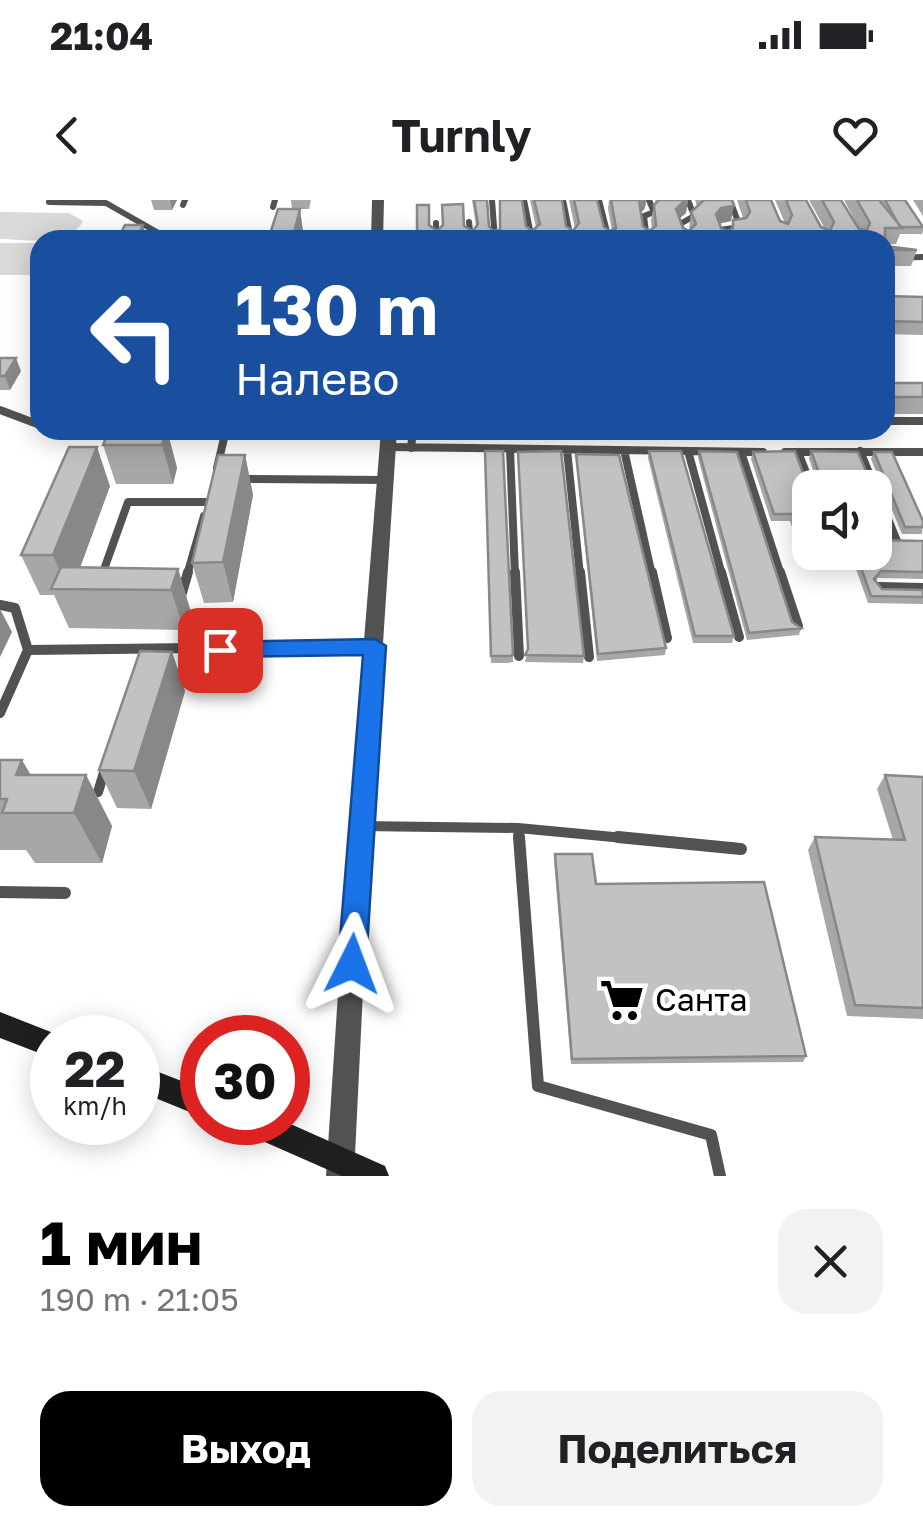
<!DOCTYPE html>
<html lang="ru">
<meta charset="utf-8">
<style>
body{margin:0;font-family:"Golos Text",sans-serif;background:#f2f2f2;color:#202124;height:100vh;display:flex;flex-direction:column;font-size:38px;white-space:nowrap}
*{box-sizing:border-box;margin:0}
p{font-size:32px;color:#757577}
.icon{flex:none;width:55px;height:55px;fill:none;stroke:currentColor;stroke-width:2;stroke-linecap:round;stroke-linejoin:round}
.map{position:relative;height:976px;overflow:hidden}
.side{display:flex;flex-direction:column;background:#fff;flex:1}
.side>*{flex:none}
.top-card{position:absolute;left:30px;top:30px;width:865px;height:210px;border-radius:30px;box-shadow:0 5px 25px #0003;background:#1a4fa0;color:#fff;overflow:hidden}
.controls{position:absolute;left:792px;top:270px;display:grid;gap:20px}
.controls a{display:grid;place-items:center;width:100px;height:100px;border-radius:20px;background:#fff;box-shadow:0 5px 25px #0003;font-size:50px}
.speed{position:absolute;left:30px;top:815px;display:flex;gap:20px;font-size:50px;font-weight:700;text-align:center}
.speed>*{display:grid;place-content:center;width:130px;height:130px;border-radius:50%;background:#fff;box-shadow:0 5px 25px #0003;line-height:1}
.speed small{font-size:25px;font-weight:400}
.speed .limit{border:15px solid #d22;background:#fff;color:#111}
.pin{position:absolute;display:grid;place-items:center;width:85px;height:85px;color:#fff;margin:-42px;border-radius:20px;box-shadow:0 5px 15px #0006}
.me{position:absolute;width:110px;margin:-55px;rotate:3deg;stroke-linejoin:round;filter:drop-shadow(0 0 8px #0008)}
.turn{display:flex;align-items:center;gap:35px;height:210px;padding:0 40px;font-size:45px}
.turn .icon{width:130px;height:130px;stroke-width:2.5}
.turn b{display:block;font-size:70px;line-height:85px}
.round{display:grid;place-items:center;flex:none;width:105px;height:105px;border-radius:30px;background:#f2f2f2}
.headline{display:flex;align-items:center;justify-content:space-between;height:170px;padding:0 40px}
h1{font-size:60px;font-weight:700;line-height:75px;color:#000}
.button{display:flex;gap:20px;margin-top:auto;padding:20px 40px}
.button a{flex:1;height:115px;border-radius:30px;background:#000;color:#fff;font-size:40px;font-weight:700;line-height:115px;text-align:center}
.button a+a{background:#f2f2f2;color:#202124}
.status{display:flex;justify-content:space-between;align-items:center;height:70px;padding:0 50px;background:#fff;direction:ltr}
.status svg{height:28px;fill:currentColor}
header{display:flex;justify-content:space-between;align-items:center;height:130px;padding:0 40px;background:#fff;font-size:45px;font-weight:700}
.map>svg:first-child{display:block}
.green{fill:#d9d9d9}
.lines{fill:none;stroke-linecap:round;stroke-linejoin:round}
.service-far3{stroke:#525252;stroke-width:6}
.service-far2{stroke:#525252;stroke-width:8}
.service-far1{stroke:#525252;stroke-width:10}
.service{stroke:#525252;stroke-width:12}
.minor{fill:#525252;fill-rule:evenodd}
.secondary{fill:#1f1f1f;fill-rule:evenodd}
.wall{fill:#a7a7a7}
.shaded-wall{fill:#888}
.building{fill:#c2c2c2;stroke:#888;stroke-width:2.5}
.route{fill:#1a73e8;stroke:#114b97;stroke-width:2.5}
.labels{text-anchor:middle;stroke-width:9;stroke-linejoin:round;paint-order:stroke}
.near-poi-label{font-size:32px;fill:#000;stroke:#fff;text-anchor:start}
</style>
<div class="status"><b>21:04</b><svg viewBox="0 0 49 12"><path d="M0 12V9h3v3zM5 12V6h3v6zM10 12V3h3v9zM15 12V0h3v12zM26 1h20v11H26zM47 4h2v5h-2z"/></svg></div>
<header><svg class="icon" aria-label="back" viewBox="0 0 24 24"><path d="M15 5l-7 7 7 7"/></svg>Turnly<svg class="icon" aria-label="heart" viewBox="0 0 24 24"><path d="M12 20l-8-8c-3-5 5-10 8-4 3-6 11-1 8 4z"/></svg></header>
<div class="map">
<svg width="923" height="976" viewBox="0 0 923 976">
<rect width="100%" height="100%" fill="#fff"/>
<path class="green" d="M0,12l69,1 14,8c-14,27 -58,18 -83,18z
M0,43h40v32h-40z"/>
<g class="lines">
<path class="service-far3" d="M492,0l3,40
M524,0l8,40
M563,0l8,40
M599,0l10,40
M49,2l57,1 56,32 215,1
M183,5l2,-5
M273,7l2,-7
M469,22l2,18
M436,23v17
M647,40l-3,-24 10,-4 -5,-12
M686,40l-6,-16 14,-8 -6,-16
M724,40l-4,-10 20,-3 -10,-27
M885,58l38,-1"/>
<path class="service-far2" d="M0,210l40,15
M885,221h38
M54,230l67,4
M158,234h67l-8,34
M389,247l374,5
M411,248l2,-18
M510,249l5,126
M567,250l13,125
M624,250l28,125
M688,251l34,124
M860,251l37,90
M741,252l40,123
M785,252h138
M798,252l14,36
M238,279l149,1
M102,375l26,-73h80
M187,375l17,-59"/>
<path class="service-far1" d="M515,372l4,84
M580,372l9,85
M652,372l15,66
M721,372l18,65
M780,372l18,54
M101,377l2,-5
M879,387l44,1
M174,393h8l6,-21
M0,405l15,3 13,42 347,-4
M0,513l28,-63
M98,592l8,-26
M360,626l158,2 127,12
M518,628l1,12"/>
<path class="service" d="M519,637l19,249 173,49 9,41
M618,637l123,12
M0,692l65,1"/>
<path class="minor" d="M372,0h12l-1,40h-12z
M381,230h16l-26,396 -17,350h-28l23,-350z"/>
<path class="secondary" d="M0,812l61,24 -9,2v20l-52,-20z
M138,864l64,25v28l-64,-26z
M238,922h48l99,44 4,10h-47l-100,-44z"/>
</g>
<path class="wall" d="M151,0h26l-5,10h-18z
M291,0h20l-2,9h-9l4,31h-36l24,-31z
M472,0h15l2,26 4,5 33,-5 6,5 4,-4 -6,-27h32l4,26 7,5 2,-3 -6,-28h28l7,27 6,4 2,-1 -4,-21 1,-9h37l-1,8 -4,5 2,13 6,5 3,-2 -1,-9 3,-15 2,-2 -1,-3h33l-2,13 -7,5 4,10 6,3 2,-19 6,-6 -2,-6h37l-1,21 -11,2 1,5 6,3 4,-2 2,-9 10,-2 -6,-18h34l9,21 5,2 -10,-23h31l15,27 4,2 -16,-29h32l19,30 -16,-30h61l18,26v5l-1,3h-22l-4,10h-11v2l32,4 -6,16h-26v-26h-468l13,-14 7,5 27,-5 9,5 3,-5z
M913,0h10v16z
M885,96l38,1v38l-38,-1z
M0,158l21,13 -11,19h-10z
M885,183h38v31h-38z
M167,230l10,38 -4,16h-57l-13,-39z
M485,251l28,204v7l-5,1h-17z
M649,251l85,185 -2,7h-39l-45,-185z
M699,251l93,171 9,6 -2,7 -52,5 -49,-182z
M811,251l47,1 -40,33 -9,-27z
M753,252l54,32 3,68 113,-11v38l-45,-1 -3,3 7,8 41,1v14l-55,-1 -12,-34 -51,-1 -15,-47h-19l-20,-62z
M874,252l49,69 -1,13h-20l-31,-75z
M576,254l90,194 -1,7 -68,6 -21,-200z
M245,255l8,40 -20,107 -29,1 -12,-40z
M518,259l66,197 -1,7 -58,-1 3,-12z
M110,286l-30,82 98,1 12,40 -6,21 -115,-2 -15,-33h-14l-19,-40z
M172,452l13,39 -34,118 -34,-1 -18,-38z
M0,560l31,15h55l26,51 -10,37h-67l-9,-13h-26z
M885,575l38,2v242l-76,-3 -39,-166 7,-13 78,3 -16,-51z
M555,654l41,30 210,172 -3,6 -232,2 -17,-204z"/>
<path class="shaded-wall" d="M170,0h7l-5,10z
M641,0h5l-1,8 -8,9z
M685,0h3l-2,13 -13,11 3,-15z
M734,6l-3,15 -13,3 -2,-10 5,-6z
M300,9l4,31h-12z
M143,25l4,15h-11z
M16,158l5,13 -11,19 -5,-14z
M167,230l10,38 -4,16 -11,-39z
M97,247l13,39 -38,103h-5l-14,-34z
M245,255l8,40 -20,107 -10,-40z
M889,326l-3,7 -11,1v-6z
M178,369l12,40 -6,21 -13,-40z
M0,409l12,23 -12,25z
M172,452l13,39 -34,118 -17,-38z
M22,560l30,51 -36,-36z
M86,575l26,51 -10,37 -28,-50z"/>
<path class="building" d="M474,0h13l2,26 4,5 7,-2v-29h22l4,26 6,5 8,-7 -6,-24h28l4,26 7,5 6,-8 -5,-23h23l7,27 6,4 6,-3 -5,-28h30l-2,1 4,25 6,5 7,-5 -2,-21 5,-5h26l-9,9 7,19 6,3 7,-7 -5,-12 13,-12h28l2,6 -13,2 -5,6 5,14 6,3 6,-3v-8l13,-2 4,-6 -4,-12h25l9,21 8,3 4,-9 -6,-15h20l15,27 9,4 4,-9 -12,-22h19l18,29 8,1 3,-7 -13,-23h22l23,28h-17v12h-468v-35h12v20l8,6 6,-6 -1,-20 21,-1 1,22 9,5 5,-7z
M885,0h20l18,27h-23z
M278,9h22l-8,31h-24z
M125,25h18l-7,15h-19z
M885,42v4l32,4h-32z
M885,96l38,1v25l-38,-1z
M0,158h16l-11,18h-5z
M885,183h38v14h-38z
M109,230h57l-4,15h-59z
M69,247h28l-44,108h-32z
M485,251h18l10,204 -4,1h-18z
M561,251l23,205 -59,-1 3,-6 -10,-197z
M649,251h32l53,185h-39z
M699,251l38,1 55,170 9,6 -52,5z
M795,251l12,33 6,4h-3v64h65v-12l48,1v31l-42,-1 -7,8 8,10 41,1v7l-52,-1 -12,-34 -51,-1 -15,-47h-19l-21,-62z
M811,251l47,1 15,36h-58l7,-7z
M874,252h18l31,69v6h-18z
M576,254l43,1 47,193 -68,6z
M218,255h27l-22,107 -31,1z
M875,293l14,33 -14,2z
M61,367l117,2 -7,21 -120,-1z
M140,451l32,1 -38,119 -35,-1z
M0,560h22l-6,15h70l-12,38h-72l5,-14h-7z
M885,575l38,2v231l-68,-3 -40,-168 90,3z
M555,654h37l4,30 168,-2 42,174 -234,3z"/>
<path class="route" d="M375,439l11,7 -20,318 -4,10 -10,4 -10,-4 -4,-10 25,-309 -143,2 -10,-7 10,-8z"/>
<defs>
<g id="supermarket-bare" transform="scale(3.45)"><path d="M-6-5.5h2.5l.6 2H6L4.5 2H-2.5L-4.4-4H-6ZM-1.5 3.2a1.3 1.3 0 1 0 .1 0ZM3 3.2a1.3 1.3 0 1 0 .1 0Z" fill="#000" stroke="#fff" stroke-width="2.5" paint-order="stroke"/></g>
</defs>
<g fill-rule="evenodd">
<use href="#supermarket-bare" x="622" y="800"/>
</g>
<g class="labels">
<g class="near-poi-label">
<text x="655" y="811">Санта</text>
</g>
</g>
</svg>
<div class="controls">
<a><svg class="icon" aria-label="sound" viewBox="0 0 24 24"><path d="M4 9h4l5-4v14l-5-4H4zM17 9q2 3 0 6"/></svg></a>
</div>
<div class="speed"><div>22<small>km/h</small></div><div class="limit">30</div></div>
<div class="pin" style="left:220px;top:450px;background:#d93025"><svg class="icon" aria-label="arrive" viewBox="0 0 24 24"><path d="M6 21V4h12l-3 4 3 4H6"/></svg></div>
<svg class="me" style="left:352px;top:764px" viewBox="-20 -20 40 40"><path d="M0-17L14 15 0 8-14 15z" fill="#1a73e8" stroke="#fff" stroke-width="4"/></svg>
<div class="top-card">
<div class="turn"><svg class="icon" aria-label="left" viewBox="0 0 24 24"><path d="M17 20v-9H6M10 6l-5 5 5 5"/></svg><div><b>130 m</b>Налево</div></div>
</div>
</div>
<section class="side">
<div class="headline"><div><h1>1 мин</h1><p>190 m · 21:05</p></div><a class="round"><svg class="icon" aria-label="close" viewBox="0 0 24 24"><path d="M6 6l12 12M18 6L6 18"/></svg></a></div>
<div class="button"><a>Выход</a><a>Поделиться</a></div>
</section>
